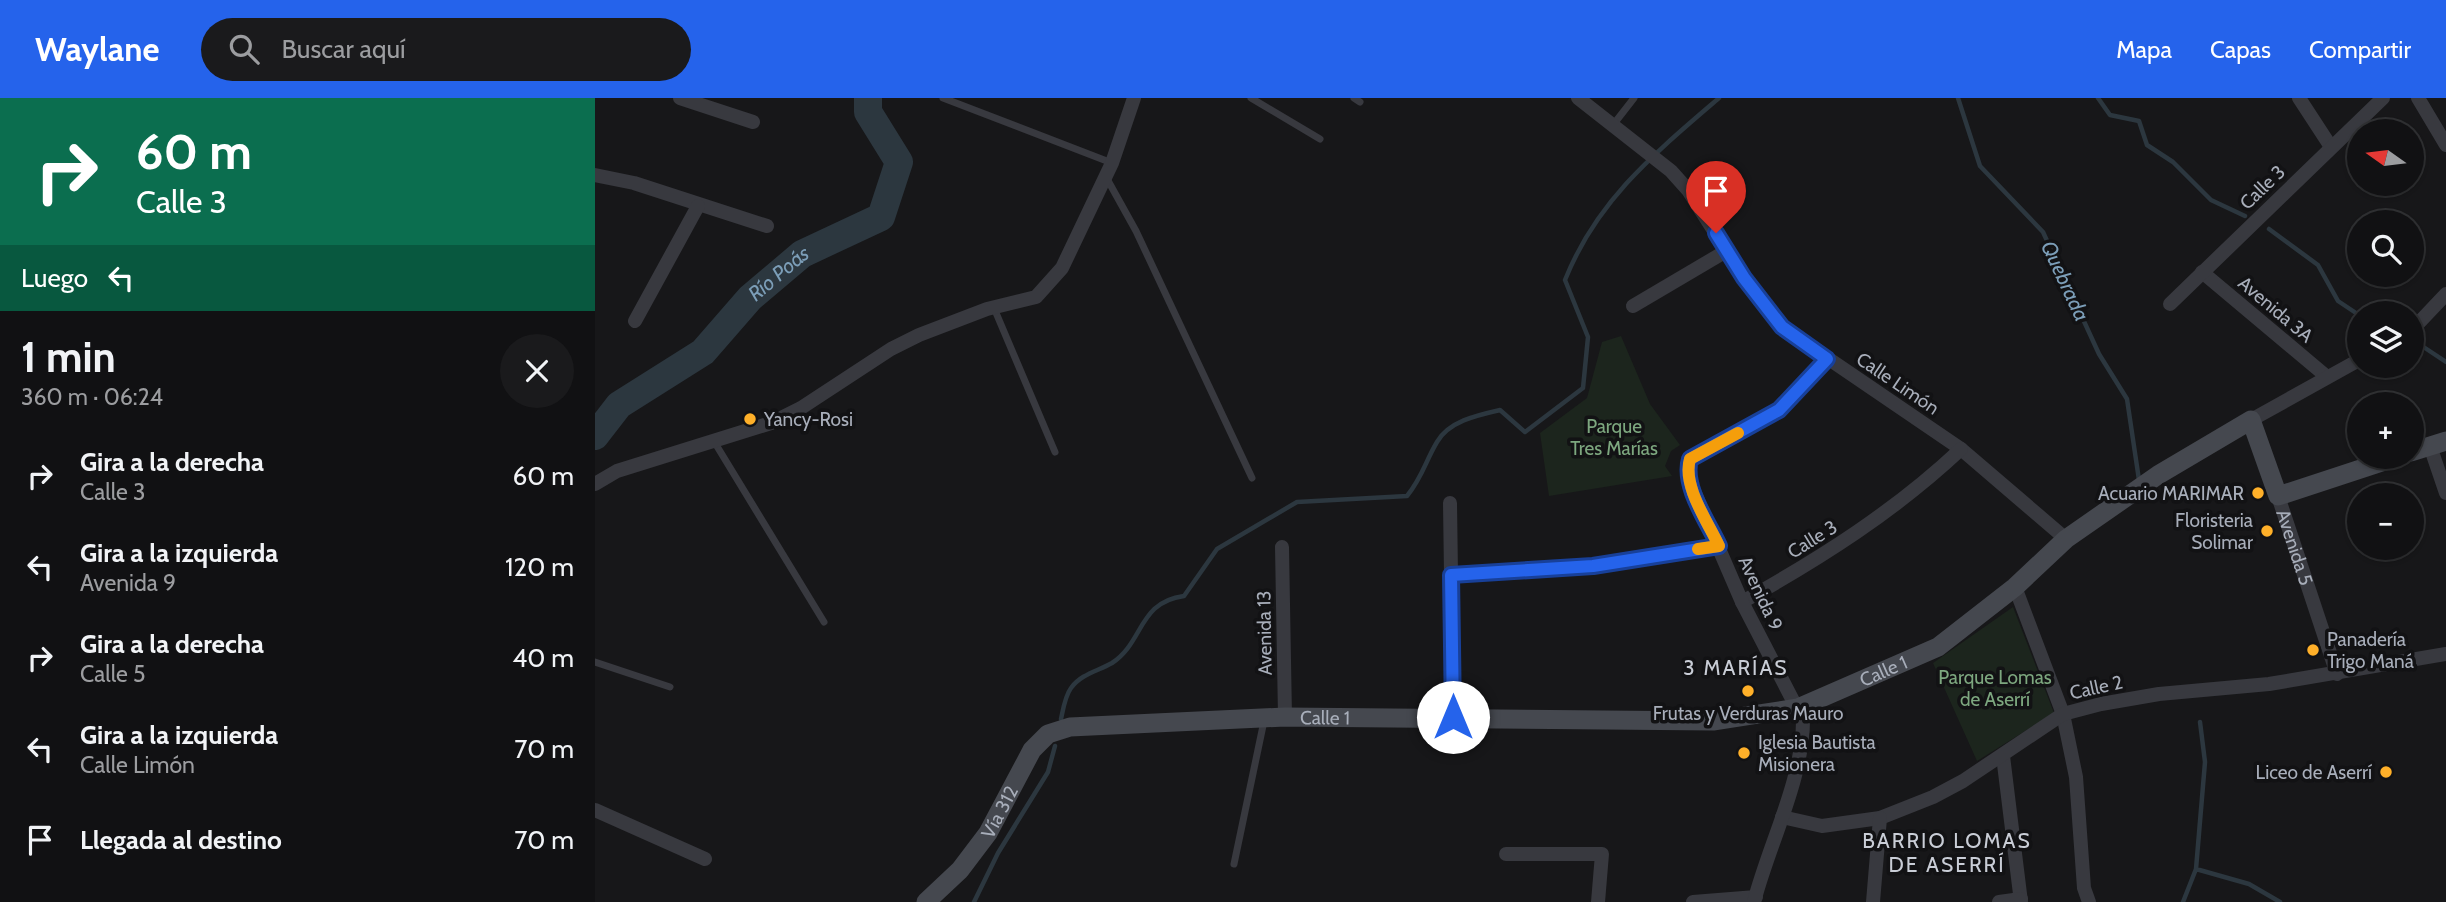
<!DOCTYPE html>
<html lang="es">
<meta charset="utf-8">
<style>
body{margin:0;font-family:Cabin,sans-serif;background:#1a1a1c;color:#f1f3f6;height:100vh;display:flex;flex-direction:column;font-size:26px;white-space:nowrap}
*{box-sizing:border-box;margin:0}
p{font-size:23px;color:#9c9da0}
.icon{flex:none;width:38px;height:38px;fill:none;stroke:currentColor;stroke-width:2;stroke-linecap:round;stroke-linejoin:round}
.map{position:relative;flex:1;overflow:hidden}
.sheet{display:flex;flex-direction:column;background:#111113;width:595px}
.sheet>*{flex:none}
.top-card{background:#0b6e4f;color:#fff;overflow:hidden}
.needle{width:46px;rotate:284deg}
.tools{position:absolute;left:1752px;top:21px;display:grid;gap:14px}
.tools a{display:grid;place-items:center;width:77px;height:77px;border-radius:50%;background:#111113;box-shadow:0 2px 5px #0004,0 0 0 2px #303133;font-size:35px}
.pin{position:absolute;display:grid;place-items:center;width:60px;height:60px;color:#fff;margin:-72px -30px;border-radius:50% 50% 50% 0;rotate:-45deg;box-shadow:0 0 7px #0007}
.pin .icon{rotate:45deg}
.me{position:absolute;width:77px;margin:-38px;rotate:0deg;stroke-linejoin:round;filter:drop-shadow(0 0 5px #0008)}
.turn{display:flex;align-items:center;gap:24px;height:147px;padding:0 21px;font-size:32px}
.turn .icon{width:91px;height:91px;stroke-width:2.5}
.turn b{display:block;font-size:49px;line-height:60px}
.then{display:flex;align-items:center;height:66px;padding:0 21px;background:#0003;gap:14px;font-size:26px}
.round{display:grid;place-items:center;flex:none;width:74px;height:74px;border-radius:37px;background:#1a1a1c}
.summary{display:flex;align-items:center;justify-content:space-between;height:119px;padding:0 21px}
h1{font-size:42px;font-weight:800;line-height:52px}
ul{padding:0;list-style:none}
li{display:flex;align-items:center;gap:21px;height:91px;padding:0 21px}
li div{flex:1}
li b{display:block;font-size:26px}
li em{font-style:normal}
header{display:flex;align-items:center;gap:42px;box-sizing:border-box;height:98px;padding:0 35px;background:#2563eb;color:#fff}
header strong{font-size:33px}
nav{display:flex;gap:38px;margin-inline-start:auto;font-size:24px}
.search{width:490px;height:63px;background:#1a1a1c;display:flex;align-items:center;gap:18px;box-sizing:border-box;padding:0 24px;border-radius:38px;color:#9c9da0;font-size:26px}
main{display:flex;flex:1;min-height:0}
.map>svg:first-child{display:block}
.green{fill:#1c251d}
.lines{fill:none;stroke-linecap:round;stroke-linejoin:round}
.stream{stroke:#2c373f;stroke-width:4.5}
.river{stroke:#2c373f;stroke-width:28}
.lane{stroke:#38393f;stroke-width:7}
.street{stroke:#38393f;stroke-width:14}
.secondary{stroke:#45484f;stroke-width:19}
.route-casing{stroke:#184099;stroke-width:18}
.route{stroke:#2563eb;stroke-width:12}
.slow{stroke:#f59e0b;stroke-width:12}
.poi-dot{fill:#ffb029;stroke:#121214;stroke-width:2.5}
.labels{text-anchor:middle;stroke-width:7;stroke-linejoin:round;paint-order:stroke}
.street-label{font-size:19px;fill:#a8aeba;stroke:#121214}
.poi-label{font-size:19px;fill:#a8aeba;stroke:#121214;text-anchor:start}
.park-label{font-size:19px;fill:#7da77f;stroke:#121214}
.water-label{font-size:21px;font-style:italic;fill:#7c9eb8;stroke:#121214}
.neighbourhood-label{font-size:21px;letter-spacing:2px;fill:#c9cdd6;stroke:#121214}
</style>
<header>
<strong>Waylane</strong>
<div class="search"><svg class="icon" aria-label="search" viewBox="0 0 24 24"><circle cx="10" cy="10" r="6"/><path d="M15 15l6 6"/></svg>Buscar aquí</div>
<nav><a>Mapa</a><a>Capas</a><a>Compartir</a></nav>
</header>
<main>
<section class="sheet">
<div class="top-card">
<div class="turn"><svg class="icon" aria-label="right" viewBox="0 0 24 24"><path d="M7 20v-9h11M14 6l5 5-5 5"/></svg><div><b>60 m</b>Calle 3</div></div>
<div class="then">Luego<svg class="icon" aria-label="left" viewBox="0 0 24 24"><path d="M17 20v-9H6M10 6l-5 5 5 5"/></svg></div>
</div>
<div class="summary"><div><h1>1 min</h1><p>360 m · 06:24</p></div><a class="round"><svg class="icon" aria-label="close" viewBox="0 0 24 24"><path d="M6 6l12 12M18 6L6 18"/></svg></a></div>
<ul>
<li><svg class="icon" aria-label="right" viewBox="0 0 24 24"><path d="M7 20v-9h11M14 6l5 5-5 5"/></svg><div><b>Gira a la derecha</b><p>Calle 3</p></div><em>60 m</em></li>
<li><svg class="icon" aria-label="left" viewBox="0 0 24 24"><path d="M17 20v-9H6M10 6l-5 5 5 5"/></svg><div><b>Gira a la izquierda</b><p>Avenida 9</p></div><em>120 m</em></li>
<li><svg class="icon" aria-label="right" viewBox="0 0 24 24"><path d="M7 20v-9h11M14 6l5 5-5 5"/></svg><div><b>Gira a la derecha</b><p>Calle 5</p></div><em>40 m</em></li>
<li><svg class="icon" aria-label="left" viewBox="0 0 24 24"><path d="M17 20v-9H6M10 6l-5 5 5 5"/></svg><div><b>Gira a la izquierda</b><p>Calle Limón</p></div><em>70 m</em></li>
<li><svg class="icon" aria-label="arrive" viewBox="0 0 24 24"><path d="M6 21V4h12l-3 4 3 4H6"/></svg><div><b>Llegada al destino</b></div><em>70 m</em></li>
</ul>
</section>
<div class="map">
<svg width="1851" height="804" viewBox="0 0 1851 804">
<rect width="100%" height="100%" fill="#171719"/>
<path class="green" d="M1026,238l29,68 30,41 -9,6 -6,15 7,10 -123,20 -9,-63 47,-35 15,-56z
M1418,509l41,106 -77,48 -44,-98z"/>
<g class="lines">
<path class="stream" d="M1363,0l22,68 63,66 56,122 28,45 12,81
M1503,0l12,17 29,6 8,24 26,17 38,38 34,16
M1674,131l49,36 20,36 21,14
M1827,248l24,16
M466,621c2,-9 4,-23 10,-31 10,-14 27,-17 41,-25 32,-21 26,-61 72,-67l33,-47 80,-47 110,-6c16,-20 18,-34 30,-54 12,-21 41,-27 63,-32l25,22 58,-44 5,-51 -23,-57c32,-80 90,-127 154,-182
M1605,624l5,40 -9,107 53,15 31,18
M379,804l24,-49 50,-81 7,-26
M1588,804l13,-33"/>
<path class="river" id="s1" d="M0,338l24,-31 84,-53 47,-54 52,-44 79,-37 18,-55 -31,-50v-14"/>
<path class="lane" d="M348,0l169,65
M656,0l69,41
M759,0l6,4
M1018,27l21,-27
M511,79l30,54 116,247
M399,210l61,144
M120,345l109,179
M0,564l75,25
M639,766l30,-143"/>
<g class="street">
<path d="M85,0l73,24"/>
<path d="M983,0l93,73 17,19 56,88 38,49 179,122 105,90"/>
<path d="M1704,0l32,49"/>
<path d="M1823,0l28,47"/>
<path d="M0,77l39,8 133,43"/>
<path d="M1607,174l124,104"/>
<path d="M1575,206l213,-206"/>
<path d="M1038,208l95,-56"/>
<path d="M40,223l63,-115"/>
<path d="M1816,233l35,-37"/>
<path d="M1656,322l108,-60"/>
<path d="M1835,348l16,47"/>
<path d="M0,386l22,-13 154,-48 30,-15 90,-59 28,-14 68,-26 49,-12 26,-29 50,-105 22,-65"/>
<path id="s2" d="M1683,398l59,178"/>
<path d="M855,405l3,214"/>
<path d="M687,449l3,170"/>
<path d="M856,477l142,-9 126,-20"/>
<path d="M1420,489l48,127 13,63 8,111 5,14"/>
<path d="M1147,504c79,-44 153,-91 219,-153"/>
<path d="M1408,658l18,146"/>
<path d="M0,712l110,49"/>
<path d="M1187,719l40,9 58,-8 53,-21 30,-16 100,-67 38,-10 58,-10 110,-10 177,-30"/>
<path d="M911,756h96l-4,48"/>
<path d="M1098,804l63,-5"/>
<path d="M1159,804c15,-58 49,-122 49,-182l-61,-118 -51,-118 -3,-10 2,-15 89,-49 48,-51"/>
<path d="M1278,804l7,-84"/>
<path d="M1404,804l22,-3"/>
</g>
<g class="secondary">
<path d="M1816,354l35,-11"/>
<path id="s3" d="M331,804l34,-32 28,-37 44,-83 16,-16 22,-7 215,-10 428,4 85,-13 140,-61 77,-60 51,-48 92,-64 93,-55 27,76 119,-39"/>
</g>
</g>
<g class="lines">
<g class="route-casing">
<path id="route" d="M858,619l-2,-142 142,-9 126,-20c-11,-24 -37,-60 -29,-87l89,-49 48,-51 -45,-32 -38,-49 -28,-45"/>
</g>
<use href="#route" class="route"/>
<path class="slow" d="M1103,451l21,-3c-11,-24 -37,-60 -29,-87l48,-26"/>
</g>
<g class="poi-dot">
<circle cx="155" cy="321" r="7"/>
<circle cx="1663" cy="395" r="7"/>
<circle cx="1672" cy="433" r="7"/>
<circle cx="1718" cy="552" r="7"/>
<circle cx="1153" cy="593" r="7"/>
<circle cx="1149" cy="655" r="7"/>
<circle cx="1791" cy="674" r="7"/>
</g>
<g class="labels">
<g class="street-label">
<text transform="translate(1667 89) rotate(-44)" y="7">Calle 3</text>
<text transform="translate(1681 211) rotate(40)" y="7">Avenida 3A</text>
<text transform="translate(1303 285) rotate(34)" y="7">Calle Limón</text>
<text transform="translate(1217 441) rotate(-32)" y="7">Calle 3</text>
<text dy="7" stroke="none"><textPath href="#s2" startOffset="54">Avenida 5</textPath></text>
<text transform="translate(1166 495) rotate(65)" y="7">Avenida 9</text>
<text transform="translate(669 535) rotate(-91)" y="7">Avenida 13</text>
<text dy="7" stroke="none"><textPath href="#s3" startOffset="1055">Calle 1</textPath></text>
<text transform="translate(1501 589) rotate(-12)" y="7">Calle 2</text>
<text dy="7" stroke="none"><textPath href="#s3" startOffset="488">Calle 1</textPath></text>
<text dy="7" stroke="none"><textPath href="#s3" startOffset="117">Vía 312</textPath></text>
</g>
<g class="poi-label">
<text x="169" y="328">Yancy-Rosi</text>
<text x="1649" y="402" text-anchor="end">Acuario MARIMAR</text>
<text x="1658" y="429" text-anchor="end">Floristeria<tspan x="1658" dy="22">Solimar</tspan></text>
<text x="1732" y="548">Panadería<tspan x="1732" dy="22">Trigo Maná</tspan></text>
<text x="1153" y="622" text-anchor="middle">Frutas y Verduras Mauro</text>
<text x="1163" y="651">Iglesia Bautista<tspan x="1163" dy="22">Misionera</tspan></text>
<text x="1777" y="681" text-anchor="end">Liceo de Aserrí</text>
</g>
<g class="park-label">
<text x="1019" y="335">Parque<tspan x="1019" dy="22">Tres Marías</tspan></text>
<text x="1400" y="586">Parque Lomas<tspan x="1400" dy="22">de Aserrí</tspan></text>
</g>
<g class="water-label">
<text dy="7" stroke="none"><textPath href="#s1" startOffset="248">Río Poás</textPath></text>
<text transform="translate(1470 183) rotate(65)" y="7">Quebrada</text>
</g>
<g class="neighbourhood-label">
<text x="1141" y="577">3 MARÍAS</text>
<text x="1352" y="750">BARRIO LOMAS<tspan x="1352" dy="24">DE ASERRÍ</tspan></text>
</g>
</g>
</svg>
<div class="tools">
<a><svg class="needle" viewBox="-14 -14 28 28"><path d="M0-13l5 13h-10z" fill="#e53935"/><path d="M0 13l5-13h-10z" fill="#9c9da0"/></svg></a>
<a><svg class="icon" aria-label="search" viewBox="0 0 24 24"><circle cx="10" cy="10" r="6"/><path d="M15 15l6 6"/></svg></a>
<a><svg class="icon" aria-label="layers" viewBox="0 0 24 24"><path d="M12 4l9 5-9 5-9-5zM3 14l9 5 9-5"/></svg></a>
<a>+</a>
<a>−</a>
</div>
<div class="pin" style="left:1121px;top:135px;background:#d93025"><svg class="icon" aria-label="arrive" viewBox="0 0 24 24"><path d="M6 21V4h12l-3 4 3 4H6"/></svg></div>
<svg class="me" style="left:858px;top:619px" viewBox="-20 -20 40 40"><circle r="19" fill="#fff"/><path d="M0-13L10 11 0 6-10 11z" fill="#2563eb"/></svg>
</div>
</main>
